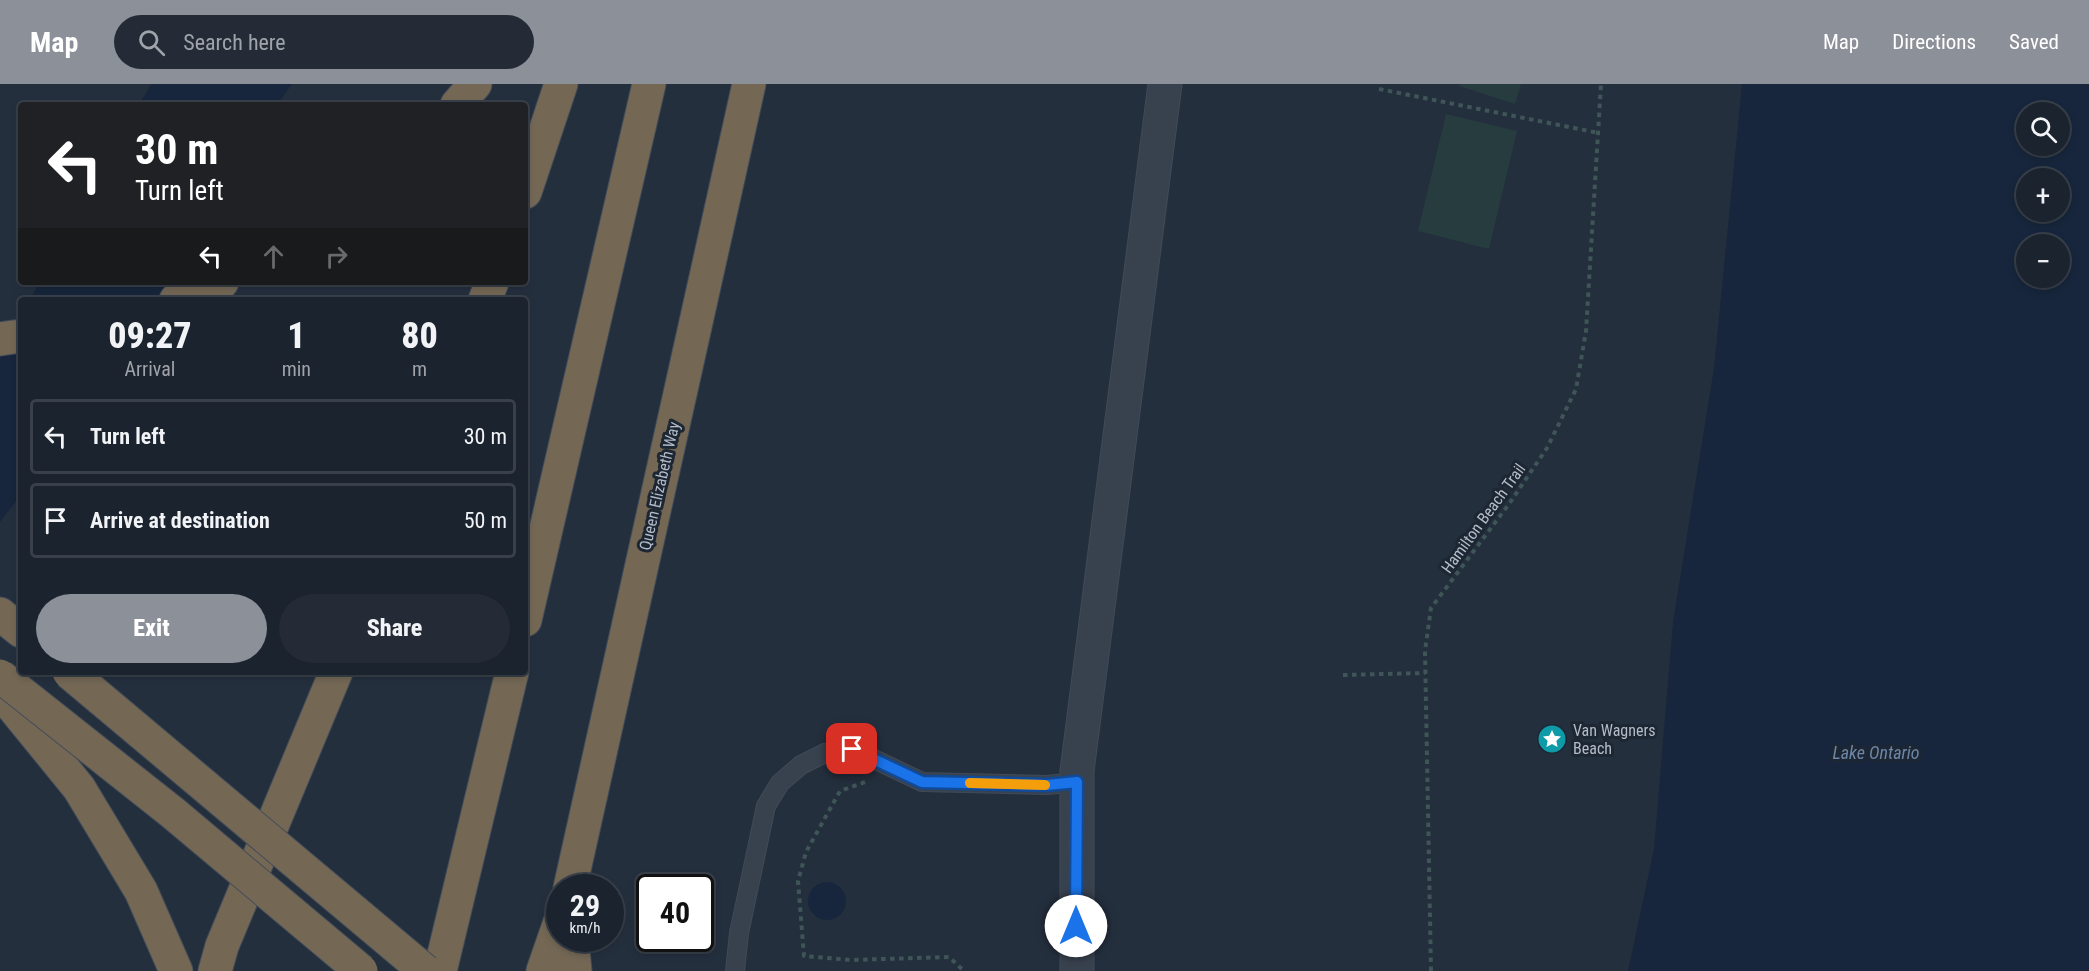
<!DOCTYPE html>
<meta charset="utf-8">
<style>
body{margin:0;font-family:"Roboto Condensed",sans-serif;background:#242b36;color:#f1f3f6;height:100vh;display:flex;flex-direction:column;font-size:22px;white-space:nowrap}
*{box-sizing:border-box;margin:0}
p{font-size:20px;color:#a0a4aa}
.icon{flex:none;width:33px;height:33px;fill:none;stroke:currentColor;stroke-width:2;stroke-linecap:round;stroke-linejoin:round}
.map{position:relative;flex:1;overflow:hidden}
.details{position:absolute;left:18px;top:213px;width:510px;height:378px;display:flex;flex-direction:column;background:#1b232e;border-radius:6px;box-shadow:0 3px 9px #0003,0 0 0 2px #39404a}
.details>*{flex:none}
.guide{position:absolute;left:18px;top:18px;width:510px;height:183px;border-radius:6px;box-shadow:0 3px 9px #0003,0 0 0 2px #39404a;background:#202124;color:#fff;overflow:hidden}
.buttons{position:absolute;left:2016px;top:18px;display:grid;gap:12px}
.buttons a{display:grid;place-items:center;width:54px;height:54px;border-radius:50%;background:#1b232e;box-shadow:0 3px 9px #0003,0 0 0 2px #39404a;font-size:30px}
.speed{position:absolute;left:546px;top:790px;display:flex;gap:12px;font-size:30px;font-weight:700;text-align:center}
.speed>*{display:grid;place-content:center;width:78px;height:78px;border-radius:50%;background:#1b232e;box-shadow:0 3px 9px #0003,0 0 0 2px #39404a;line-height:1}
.speed small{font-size:15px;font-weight:400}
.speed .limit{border:3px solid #111;border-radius:9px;background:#fff;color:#111}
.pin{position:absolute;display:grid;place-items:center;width:51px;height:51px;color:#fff;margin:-26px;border-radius:12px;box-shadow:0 3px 9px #0006}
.me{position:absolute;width:66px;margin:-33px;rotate:0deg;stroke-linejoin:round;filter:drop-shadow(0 0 4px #0008)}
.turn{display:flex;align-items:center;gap:21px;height:126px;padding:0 18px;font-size:27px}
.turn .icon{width:78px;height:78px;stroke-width:2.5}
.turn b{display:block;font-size:42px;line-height:51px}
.lanes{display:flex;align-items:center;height:57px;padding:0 18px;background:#0003;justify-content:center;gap:30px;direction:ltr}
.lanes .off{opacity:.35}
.eta{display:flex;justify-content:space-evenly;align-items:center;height:102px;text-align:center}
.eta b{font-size:36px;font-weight:800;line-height:42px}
.cta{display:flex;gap:12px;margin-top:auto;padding:12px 18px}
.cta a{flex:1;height:69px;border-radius:36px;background:#8c9099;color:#fff;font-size:24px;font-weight:800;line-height:69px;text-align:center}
.cta a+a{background:#242b36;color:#f1f3f6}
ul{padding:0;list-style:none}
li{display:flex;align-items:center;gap:18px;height:75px;margin:0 12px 9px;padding:0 6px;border:3px solid #39404a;border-radius:6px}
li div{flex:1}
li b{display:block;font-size:22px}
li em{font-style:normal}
header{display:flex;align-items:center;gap:36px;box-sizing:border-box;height:84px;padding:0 30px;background:#8c9099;color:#fff}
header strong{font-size:28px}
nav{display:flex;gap:33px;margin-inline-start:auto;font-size:21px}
.search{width:420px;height:54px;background:#242b36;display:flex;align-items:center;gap:15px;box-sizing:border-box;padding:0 21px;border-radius:33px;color:#a0a4aa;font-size:22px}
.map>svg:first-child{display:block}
.green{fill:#263c3f}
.water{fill:#17263c;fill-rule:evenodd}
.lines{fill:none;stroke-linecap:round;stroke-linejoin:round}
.service-casing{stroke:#414a57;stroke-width:20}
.tertiary-casing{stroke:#414a57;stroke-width:35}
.motorway-casing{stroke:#434c59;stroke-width:35}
.path{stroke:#3f5557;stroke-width:4;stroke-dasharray:4.5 4.5;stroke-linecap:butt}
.service{stroke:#38414e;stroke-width:18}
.tertiary{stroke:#38414e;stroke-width:33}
.motorway{stroke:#746855;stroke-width:33}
.motorway-bridge-casing{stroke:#434c59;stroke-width:35;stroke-linecap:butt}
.motorway-bridge{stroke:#746855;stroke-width:33}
.route-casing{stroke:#114b97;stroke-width:15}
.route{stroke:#1a73e8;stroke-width:10}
.slow{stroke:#f59e0b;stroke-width:10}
.labels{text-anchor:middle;stroke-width:6;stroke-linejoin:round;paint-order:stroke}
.street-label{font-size:16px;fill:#b4bcc9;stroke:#1d2633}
.poi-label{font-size:16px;fill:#b4bcc9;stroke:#1d2633;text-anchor:start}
.water-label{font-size:18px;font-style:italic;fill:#6d86a8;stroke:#1d2633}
</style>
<header>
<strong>Map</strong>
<div class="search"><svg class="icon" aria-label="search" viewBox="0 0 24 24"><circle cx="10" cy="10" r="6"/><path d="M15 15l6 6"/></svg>Search here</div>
<nav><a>Map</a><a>Directions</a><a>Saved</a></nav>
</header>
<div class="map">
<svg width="2089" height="887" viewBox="0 0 2089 887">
<rect width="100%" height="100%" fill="#242f3e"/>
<path class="green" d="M1460,0h61l-6,20 -56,-18z
M1446,30l71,17 -28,118 -71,-18z"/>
<path class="water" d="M151,0h141l-15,21h-138z
M1742,0h347v887h-461l26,-122 19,-227 41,-254zM2060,28v34h-34v-34zM2060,94v34h-34v-34zM2060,160v34h-34v-34z
M39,198h135l-11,18h-133z
M21,232v179l-21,27v-167z
M808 817a19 19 0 1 1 38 0a19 19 0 1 1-38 0Z"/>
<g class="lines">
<g class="service-casing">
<path id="service" d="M735,887l4,-38 27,-127 14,-23 21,-18 24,-12 28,-4 69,33 125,3 30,-3"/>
</g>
<g class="tertiary-casing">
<path id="tertiary" d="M1077,887v-200l88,-687"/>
</g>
<g class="motorway-casing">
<path id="motorway" d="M457,21l18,-21
M525,108l36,-108
M176,216l46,-18
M485,216l7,-18
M0,255l21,-3
M0,530l21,17
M525,536l124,-536
M0,607l79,97 62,103 35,80
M570,804l179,-804
M572,855l3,32
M215,887l7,-25 114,-274
M440,887l72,-299
M543,887l17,-49"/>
</g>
<path class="path" d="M1379,5l220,44
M1343,591l82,-2
M865,698l-25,9 -34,61 -8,29 6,75 47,4 98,-3 15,14
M1431,887l-6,-320 6,-43 78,-104 38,-56 29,-59 10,-58 15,-247"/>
<use href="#service" class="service"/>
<use href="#tertiary" class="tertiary"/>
<use href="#motorway" class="motorway"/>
<g class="motorway-bridge-casing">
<path id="motorway-bridge" d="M69,588l356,299
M0,592l173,137 188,158"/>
</g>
<use href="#motorway-bridge" class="motorway-bridge"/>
</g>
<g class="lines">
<g class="route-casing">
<path id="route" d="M852,665l70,33 125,3 30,-3 -1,144"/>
</g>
<use href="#route" class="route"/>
<path class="slow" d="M970,699l75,2"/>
</g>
<defs>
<g id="sight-disc" transform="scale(1.5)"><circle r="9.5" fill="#0f9aa8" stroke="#1d2633"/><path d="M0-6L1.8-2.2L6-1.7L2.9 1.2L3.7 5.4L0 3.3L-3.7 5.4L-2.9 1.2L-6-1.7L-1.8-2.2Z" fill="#fff"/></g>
</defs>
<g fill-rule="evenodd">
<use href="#sight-disc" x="1552" y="655"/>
</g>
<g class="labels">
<g class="street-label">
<text transform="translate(659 402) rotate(-77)" y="6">Queen Elizabeth Way</text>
<text transform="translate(1483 434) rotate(-54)" y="6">Hamilton Beach Trail</text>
</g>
<g class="poi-label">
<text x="1573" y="652">Van Wagners<tspan x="1573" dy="18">Beach</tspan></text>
</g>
<g class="water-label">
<text x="1876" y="675">Lake Ontario</text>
</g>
</g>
</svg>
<div class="buttons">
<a><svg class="icon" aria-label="search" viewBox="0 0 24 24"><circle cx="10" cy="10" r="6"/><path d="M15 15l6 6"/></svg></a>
<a>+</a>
<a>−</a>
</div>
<div class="speed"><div>29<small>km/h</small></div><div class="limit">40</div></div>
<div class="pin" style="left:852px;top:665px;background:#d93025"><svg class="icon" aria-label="arrive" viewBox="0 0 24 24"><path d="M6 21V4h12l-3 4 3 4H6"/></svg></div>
<svg class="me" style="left:1076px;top:842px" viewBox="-20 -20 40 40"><circle r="19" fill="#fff"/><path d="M0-13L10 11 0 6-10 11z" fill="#1a73e8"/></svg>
<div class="guide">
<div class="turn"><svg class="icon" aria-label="left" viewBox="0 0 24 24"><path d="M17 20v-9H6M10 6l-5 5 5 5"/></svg><div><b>30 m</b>Turn left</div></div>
<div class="lanes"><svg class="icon" aria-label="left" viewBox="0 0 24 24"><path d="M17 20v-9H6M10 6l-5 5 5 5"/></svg><svg class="icon off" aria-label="ahead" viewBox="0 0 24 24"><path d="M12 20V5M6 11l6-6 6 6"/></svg><svg class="icon off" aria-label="right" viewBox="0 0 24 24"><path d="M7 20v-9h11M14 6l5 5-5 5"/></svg></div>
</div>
<section class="details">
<div class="eta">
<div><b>09:27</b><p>Arrival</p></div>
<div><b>1</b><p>min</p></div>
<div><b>80</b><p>m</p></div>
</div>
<ul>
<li><svg class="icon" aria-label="left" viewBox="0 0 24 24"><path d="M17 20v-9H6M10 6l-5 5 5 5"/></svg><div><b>Turn left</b></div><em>30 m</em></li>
<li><svg class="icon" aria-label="arrive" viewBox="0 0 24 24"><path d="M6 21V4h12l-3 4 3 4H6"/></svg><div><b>Arrive at destination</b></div><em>50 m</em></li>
</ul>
<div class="cta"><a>Exit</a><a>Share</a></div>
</section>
</div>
